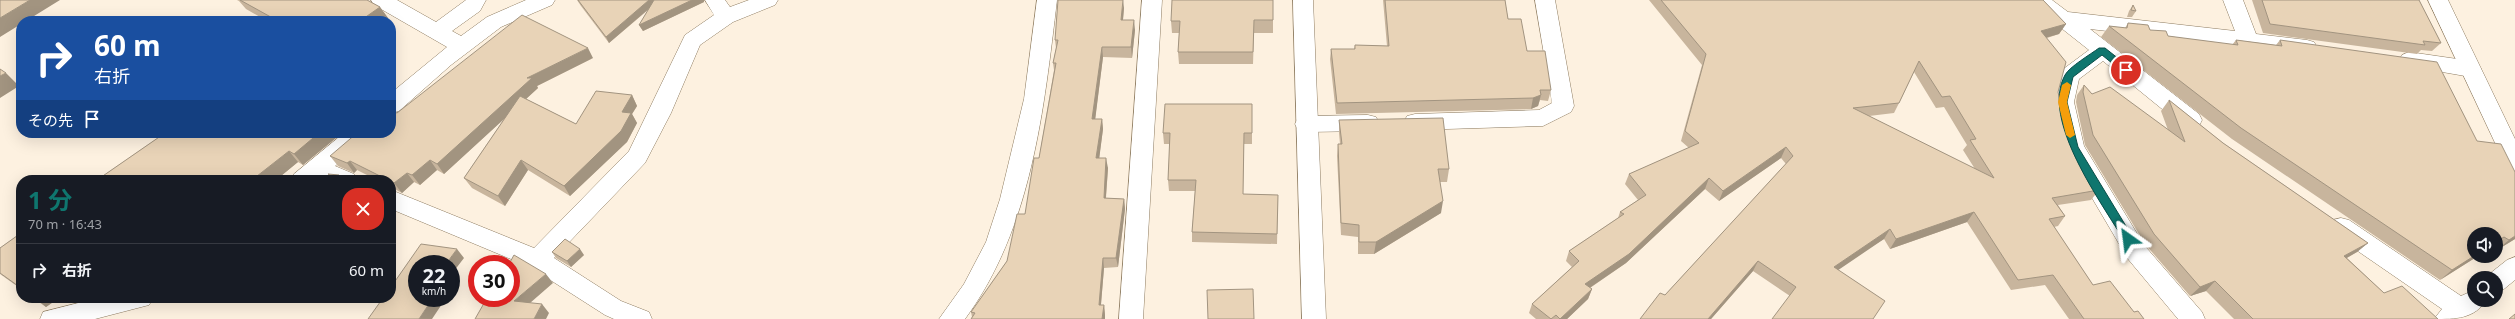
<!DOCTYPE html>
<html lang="ja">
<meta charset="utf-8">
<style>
body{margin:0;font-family:"Noto Sans","Noto Sans JP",sans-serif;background:#20242c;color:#f1f3f6;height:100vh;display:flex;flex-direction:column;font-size:15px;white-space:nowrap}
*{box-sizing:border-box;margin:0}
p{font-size:13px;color:#9ea1a6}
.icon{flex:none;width:22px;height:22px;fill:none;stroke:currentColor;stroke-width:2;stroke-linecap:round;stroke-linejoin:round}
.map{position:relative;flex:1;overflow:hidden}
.details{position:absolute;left:16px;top:175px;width:380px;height:128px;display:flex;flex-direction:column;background:#171b24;border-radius:16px;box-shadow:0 4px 16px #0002}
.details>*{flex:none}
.hud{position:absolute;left:16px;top:16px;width:380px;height:122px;border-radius:16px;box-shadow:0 4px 16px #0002;background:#1a4fa0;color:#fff;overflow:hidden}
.tools{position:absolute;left:2467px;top:227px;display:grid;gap:8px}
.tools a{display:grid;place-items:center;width:36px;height:36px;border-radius:50%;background:#171b24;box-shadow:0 4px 16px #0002;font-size:20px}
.speed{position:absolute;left:408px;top:255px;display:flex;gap:8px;font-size:20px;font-weight:700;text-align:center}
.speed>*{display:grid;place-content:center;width:52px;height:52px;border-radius:50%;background:#171b24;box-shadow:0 4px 16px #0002;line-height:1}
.speed small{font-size:10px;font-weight:400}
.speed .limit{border:6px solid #d22;background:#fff;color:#111}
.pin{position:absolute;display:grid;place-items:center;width:34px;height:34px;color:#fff;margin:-17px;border:2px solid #fff;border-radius:50%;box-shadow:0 1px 4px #0007}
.me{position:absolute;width:44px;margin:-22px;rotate:329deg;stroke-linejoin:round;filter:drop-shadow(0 0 3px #0008)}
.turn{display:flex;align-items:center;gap:14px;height:84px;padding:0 12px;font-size:18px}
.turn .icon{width:52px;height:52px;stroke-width:2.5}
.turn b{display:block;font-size:28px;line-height:34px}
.then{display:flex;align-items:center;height:38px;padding:0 12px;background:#0003;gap:8px;font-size:15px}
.round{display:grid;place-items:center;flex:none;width:42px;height:42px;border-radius:16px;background:#20242c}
.overview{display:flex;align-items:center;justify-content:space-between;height:68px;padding:0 12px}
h1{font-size:24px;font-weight:700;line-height:30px;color:#0f766e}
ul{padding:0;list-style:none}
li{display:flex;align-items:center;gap:12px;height:52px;padding:0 12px;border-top:1px solid #363941}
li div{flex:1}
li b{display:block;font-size:15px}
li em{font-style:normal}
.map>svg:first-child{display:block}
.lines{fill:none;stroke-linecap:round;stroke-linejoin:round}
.minor-casing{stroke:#8e7c61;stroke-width:1}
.tertiary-casing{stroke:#8e7c61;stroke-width:1}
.minor{fill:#fff;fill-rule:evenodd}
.tertiary{fill:#fff;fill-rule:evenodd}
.wall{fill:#c8b59d;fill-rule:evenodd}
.shaded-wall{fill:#a29480}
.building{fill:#e8d3b7;stroke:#a29480;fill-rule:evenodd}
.route{fill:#0f766e;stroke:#0a4d48}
.slow{fill:#f59e0b}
</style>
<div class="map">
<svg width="2515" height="319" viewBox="0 0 2515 319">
<rect width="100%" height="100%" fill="#fdf1e0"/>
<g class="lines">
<g class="minor-casing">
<path id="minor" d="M371,0h26l39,22 30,-22h20l-6,11 -28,20 9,5 26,-19 39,-17h29l-3,5 -51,22 -50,38 -52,46 -8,2v-20l56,-46 -73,-42z
M705,0h20l5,7 19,-7h29l-3,5 -42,17 -33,23 -29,68 -26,50 -91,95 67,43 28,11 3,7h-38l-9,-4 -75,-48 -139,-58v-19l143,58 95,-97 56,-116 29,-20z
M1037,0h20c-13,109 -25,228 -92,319h-26l25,-35 22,-42 14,-43 24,-100z
M1142,0h20l-19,319h-24z
M1535,0h20l19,106 -3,6 -28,14 -128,4 -8,-2 -3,-6 3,-6 8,-2 124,-4 13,-7z
M2029,0h23l16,12 167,19 -12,-31h20l13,34 51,6 7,2 3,5 -3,5 -7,2 -217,-25 109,85 3,6 -3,6 -8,2 -8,-2 -80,-65 -24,18 -5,23 10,44 60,99 58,67 3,7h-27l-50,-60 -66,-112 -10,-45 7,-27 3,-5 27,-20 -57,-45z
M2409,52l62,9 7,3 3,5 -3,5 -7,3 -69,-12 -3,-5 3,-5z
M1368,115l8,2 3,6 -3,6 -8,2 -62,1 -8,-2 -3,-6 3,-6 8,-2z
M344,133h26l-3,6 -32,27 19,8 3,6 -37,-2 -29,2 3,-6z
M2341,218l8,2 112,76 13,-6v10h12c-11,19 -31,19 -52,19l8,-10 -109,-75 -3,-7 3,-7z
M2515,257v23l-11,9 -8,3v-14h-10l2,-3 19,-15z
M98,298h55l-4,7 -54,14h-55l3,-7z"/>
</g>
<g class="tertiary-casing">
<path id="tertiary" d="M1293,0h20l13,319h-24z
M2428,0h20l67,139v32l-8,-3 -3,-6z"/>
</g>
<use href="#minor" class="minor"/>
<use href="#tertiary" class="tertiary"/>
</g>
<path class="wall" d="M237,0h130l13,7 8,11 -4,3h-117l-21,-12 -7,-8z
M577,0h127v2l-61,29 -4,-6 9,-15 -39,33 -28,-37z
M1383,0h122l3,19 43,71 -3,11 -8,-1 -2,6 -7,3 -195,5 -6,-55 1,-10h23l1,-4 32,1z
M1649,0h394l23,24 -7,10 -12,4 11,54 10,45 31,53 -8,10 -33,5 7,11 -7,10 -4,1 39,58 51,34h-75l-24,-34 -34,5 -44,-68 -77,27 -6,-10 -94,57 -37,-25 -42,48h-71l25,-24 121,-131 -5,-6 -62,43 -14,-12 -79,74 -36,25 2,1 -4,10 -21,20h-31l-7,-6 3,-9 40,-37 -6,-6 3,-10 49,-33 2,-6 18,-12 -13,-16 4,-10 60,-26 -8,-7 21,-76zM1914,72l22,36 8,-1 23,38 -4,5 12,19 -106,-53 25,-3 5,-10z
M2252,0h167l22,43 -9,8 -11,-1 -4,4 -154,-21z
M2133,5l3,6 -4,6h-5l2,-6z
M1124,8l-1,12 12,10 -3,28 -29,-1 -8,62h7l1,10 -4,29 9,10 -2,30 18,1 1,10 -7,58 -14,1 -3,37h3l1,10v4h-134l1,-2 -1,-5 36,-51 18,-47 14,-56 15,-88 -1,-7 3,-15 -1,-8z
M1273,20v13h-19l-1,31h-74l-1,-12 1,-19h-7l-1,-12z
M2128,23l40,13 64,9 4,-5 40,5 4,-5 235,199 -18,11 -1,-1v-15l-22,22h4l-38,24 -208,-141 -131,-102 8,-11 16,2z
M593,58l-56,28 1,2 -12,11 50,25 56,-29 5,11 -5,8 5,9 -10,19 -57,54 -42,-26 -23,36 -33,-18 -8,-10 40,-59 -60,55 -7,-4 -17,15 -6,-3 -12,11 -11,-6v-7h-14l-20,-10 -3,3 -16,-7 -8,-10 61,-23 6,-20z
M2084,85l8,9 76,36 -7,-19 8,-11 54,43 145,100 -11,9 -10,6 37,35 54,26h-204l-28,-28 -16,5 -45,-52 -60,-99 -9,-43 1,-7z
M1252,104v40h-8l-1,50 35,1 -1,49 -85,-2v-10l3,-41h-26l-1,-11 2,-36h-6l-1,-11z
M1339,120l110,49 -2,13h-7l1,31 -67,41h-16v-17l-17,-2 -4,-79 1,-12h2l-1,-11z
M165,133h177l-39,32 -5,-3 -22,18h-179z
M328,174l11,1 5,5h-11z
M21,233v56l-21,-15v-26z
M552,252l32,3 -13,12 -15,-9z
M33,298h26l-13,9z"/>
<path class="shaded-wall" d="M30,0h30l-34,21h-5v3l-21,13v-19z
M649,0h10l-50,43 -3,-6z
M692,0h12v2l-61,29 -4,-6z
M1123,0l1,8 -2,22 -1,-10z
M380,7l8,11 -4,3h-24z
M1134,20l1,10 -3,28 -1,-11z
M2066,24l-7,10 -25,7 7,-10z
M1102,47l1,10 -9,72 -2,-10z
M588,48l5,10 -56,28 1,2 -94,86 -7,-10 90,-86z
M6,73l13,13 -19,12v-22z
M632,95l5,11 -5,8 5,9 -10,19 -57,54 -6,-10 58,-74z
M1541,95l-3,11 -7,3 2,-11z
M1102,119l1,10 -5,39 -2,-10z
M319,133h23l-39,32 -9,-11z
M1786,147l-5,11 -62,43 4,-10z
M289,151l9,11 -22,18h-24z
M1106,158l2,10 -3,40 -1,-10z
M430,160l7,10 -17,15 -8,-10z
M521,160l7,10 -23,36 -7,-10z
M350,161l7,9 -3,3 -7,-10z
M407,173l7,9 -12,11 -8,-10z
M339,175l5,5h-7l-2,-2z
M1709,178l-4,11 -79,74 -44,30 3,-9z
M1124,199l1,10 -7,58 -2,-9z
M1443,201l-2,12 -67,41 2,-12z
M1974,212l-7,10 -77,27 6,-10z
M1890,229l-6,10 -56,38 6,-10z
M2515,236v3l-18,11 12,-10z
M2368,243l-11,9 -23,13 10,-9z
M457,249l7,9 -13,17v-11h-5z
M580,249l4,6 -13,12 -4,-6z
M2474,256h4l-38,24 12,-10z
M1103,258l1,10 -4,47 -1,-10z
M1758,261l-5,10 -42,48h-3z
M546,274l7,9 -31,27 -8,-9z
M2215,281l-9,10 -16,5 10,-9z
M451,283l2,3 -2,4z
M1592,289l-4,10 -21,20h-7z
M35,298h24l-13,9z
M433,298h13l-14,21h-13z
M542,304l7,9 -3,6h-12z
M1104,305l1,10v4h-3z"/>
<path class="building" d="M0,0h30l-30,18z
M240,0h127l13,7 -20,14h-82z
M578,0h71l-43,37z
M654,0h38l-53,25z
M1058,0h65l-2,20h13l-3,27h-29l-10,72h10l-6,39h10l-2,40 20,1 -8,59h-13l-4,47h5l-2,14h-131l4,-6 -4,-1 36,-51 10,-47h8l9,-56h5l17,-95h-3l5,-23h-3z
M1172,0h101v20h-19l-1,32h-75l2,-31h-9z
M1385,0h120l3,19h13l6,32h18l6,39h-11l1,5 -8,3 -196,5 -6,-54h24v-4l34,1z
M1661,0h382l23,24 -25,7 25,31 -8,30 10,45 31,53 -47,8 13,18 -16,3 44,66 17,-4 24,31 4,-1 6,8h-60l-31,-44 -35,5 -44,-68 -78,27 -6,-10 -56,38 51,34 -12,18h-101l24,-32 -38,-26 -50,58h-68l20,-26 5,2 128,-139 -7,-9 -63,44 -14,-13 -80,76 -44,30 7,5 -32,30 -4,-4 -5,4 -19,-15 47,-43 -10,-10 55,-37 -4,-2 26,-17 -17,-21 70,-31 -14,-12 21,-77zM1919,61l23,36 8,-1 26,43 -6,1 24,38 -141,-70 46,-5z
M2262,0h157l22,43 -18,-2 2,4 -155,-21z
M2133,5l3,6 -5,-1z
M522,15l66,33 -61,30h5l-95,86 -7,-4 -18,15 -5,-2 -13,10 -3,-1v-2h-3l-38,-19 -3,2 -17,-7 27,-23h34v-21l1,-1 5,2z
M2128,23l20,2 2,5 16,1 2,5 70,9 -2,-5 46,6 -2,-6 157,22 40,79 24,3 14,28v64l-6,4 -5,-3 -8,5v-8h-22v22l-22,14 -211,-142 -132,-102 18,2z
M0,69l6,4 -6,3z
M2084,85l8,9 18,-7 75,55 -16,-42 54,43 145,100 -24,13 40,37 18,-7 36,33h-185l-38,-38 -15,6 -46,-53 -61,-99 -10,-43z
M596,91l36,4 -10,17 9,1 -10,18 -57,55 -43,-26 -23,36 -34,-18 56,-82 56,28z
M1165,104h87v29h-8l-1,61 35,1 -1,39 -85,-2 4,-52h-28l2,-47h-7z
M1443,118l6,51h-11l5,32 -67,41h-17v-17l-18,-2 -3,-79h4l-3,-24z
M165,133h154l-25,21 -5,-3 -37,29h-155z
M328,174l11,1 -4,3z
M21,233v55l-21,-15v-25z
M565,239l15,10 -13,12 -15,-9z
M421,244l36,5 -11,15h-29v34h16l-14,21h-51l15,-21h8v-11z
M514,255l32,19 -32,27 28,3 -8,15h-59l12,-21h24v-34h-2z
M1253,289l1,30h-46l-1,-29z
M2515,314v5h-6z"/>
<path class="route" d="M2099,48h6l24,19v5h-6l-21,-17 -29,22 -6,25 11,45 54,89v6h-7c-23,-39 -85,-122 -60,-167 4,-8 26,-21 34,-27z"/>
<path class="slow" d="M2067,82l4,3 -4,17 8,33 -5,3 -4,-3 -8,-33 4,-17z"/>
</svg>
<div class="tools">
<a><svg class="icon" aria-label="sound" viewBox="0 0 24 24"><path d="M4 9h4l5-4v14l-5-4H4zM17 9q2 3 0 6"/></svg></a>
<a><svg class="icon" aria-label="search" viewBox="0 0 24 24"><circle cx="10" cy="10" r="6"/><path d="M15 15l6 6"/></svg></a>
</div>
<div class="speed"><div>22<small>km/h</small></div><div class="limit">30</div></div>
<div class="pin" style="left:2126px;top:70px;background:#d93025"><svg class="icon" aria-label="arrive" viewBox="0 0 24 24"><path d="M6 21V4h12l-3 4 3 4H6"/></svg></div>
<svg class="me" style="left:2128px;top:239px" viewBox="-20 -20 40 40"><path d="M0-17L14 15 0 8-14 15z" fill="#0f766e" stroke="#fff" stroke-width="4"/></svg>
<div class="hud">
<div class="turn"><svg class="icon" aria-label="right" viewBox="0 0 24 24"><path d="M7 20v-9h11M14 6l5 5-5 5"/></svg><div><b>60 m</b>右折</div></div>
<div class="then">その先<svg class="icon" aria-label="arrive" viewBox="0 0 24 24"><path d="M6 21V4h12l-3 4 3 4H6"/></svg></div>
</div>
<section class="details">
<div class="overview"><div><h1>1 分</h1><p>70 m · 16:43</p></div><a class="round" style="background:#d93025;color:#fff"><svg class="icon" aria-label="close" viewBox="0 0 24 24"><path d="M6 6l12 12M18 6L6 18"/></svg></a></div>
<ul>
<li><svg class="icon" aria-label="right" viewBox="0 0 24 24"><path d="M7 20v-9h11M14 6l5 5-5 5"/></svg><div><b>右折</b></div><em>60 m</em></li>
</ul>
</section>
</div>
